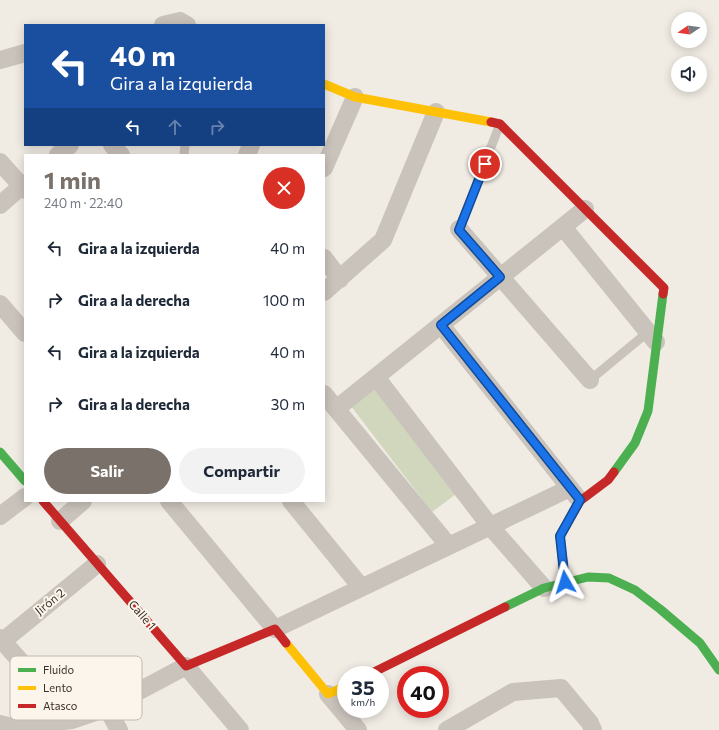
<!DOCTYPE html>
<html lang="es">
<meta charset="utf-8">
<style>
body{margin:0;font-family:Commissioner,sans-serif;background:#f2f2f3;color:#1f2937;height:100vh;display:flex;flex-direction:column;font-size:15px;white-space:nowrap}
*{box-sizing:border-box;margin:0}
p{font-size:13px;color:#747a83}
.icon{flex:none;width:22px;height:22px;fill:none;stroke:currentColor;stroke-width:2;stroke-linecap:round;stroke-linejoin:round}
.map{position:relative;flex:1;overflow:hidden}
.details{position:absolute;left:24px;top:154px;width:301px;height:348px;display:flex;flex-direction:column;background:#fff;border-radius:0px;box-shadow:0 2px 10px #0003}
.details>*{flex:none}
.hud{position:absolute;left:24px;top:24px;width:301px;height:122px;border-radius:0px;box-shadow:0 2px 10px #0003;background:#1a4fa0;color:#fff;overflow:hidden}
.needle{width:26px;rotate:257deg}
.tools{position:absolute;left:671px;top:12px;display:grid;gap:8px}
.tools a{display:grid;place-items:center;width:36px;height:36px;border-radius:50%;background:#fff;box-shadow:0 2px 10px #0003;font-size:20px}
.speed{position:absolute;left:337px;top:666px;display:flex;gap:8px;font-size:20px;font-weight:700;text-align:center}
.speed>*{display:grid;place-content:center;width:52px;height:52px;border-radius:50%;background:#fff;box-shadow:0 2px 10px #0003;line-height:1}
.speed small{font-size:10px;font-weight:400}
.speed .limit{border:6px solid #d22;background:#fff;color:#111}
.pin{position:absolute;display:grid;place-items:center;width:34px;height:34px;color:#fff;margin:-17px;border:2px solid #fff;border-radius:50%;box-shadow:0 1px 4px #0007}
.me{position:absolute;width:44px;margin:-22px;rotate:354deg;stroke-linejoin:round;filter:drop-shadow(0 0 3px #0008)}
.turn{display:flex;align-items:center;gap:14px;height:84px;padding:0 20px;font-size:18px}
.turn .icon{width:52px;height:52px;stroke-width:2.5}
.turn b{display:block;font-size:28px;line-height:34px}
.lanes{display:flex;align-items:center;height:38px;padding:0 20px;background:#0003;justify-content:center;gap:20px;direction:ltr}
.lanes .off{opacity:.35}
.round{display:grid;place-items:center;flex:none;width:42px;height:42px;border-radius:21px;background:#f2f2f3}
.headline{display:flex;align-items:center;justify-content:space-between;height:68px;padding:0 20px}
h1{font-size:24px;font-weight:700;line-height:30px;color:#7a716a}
.cta{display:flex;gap:8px;margin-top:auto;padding:8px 20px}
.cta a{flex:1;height:46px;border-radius:24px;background:#7a716a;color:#fff;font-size:16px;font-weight:700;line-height:46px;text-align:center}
.cta a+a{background:#f2f2f3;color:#1f2937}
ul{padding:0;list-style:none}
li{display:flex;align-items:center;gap:12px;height:52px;padding:0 20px}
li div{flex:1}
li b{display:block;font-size:15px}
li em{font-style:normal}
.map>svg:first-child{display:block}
.green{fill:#d0d7bc}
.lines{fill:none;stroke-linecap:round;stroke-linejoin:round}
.lane{stroke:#cac3bc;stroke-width:9}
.street{stroke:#cac3bc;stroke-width:18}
.fast{stroke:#4caf50;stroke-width:9}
.slow{stroke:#ffc107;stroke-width:9}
.jam{stroke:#c62828;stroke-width:9}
.route-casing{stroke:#114b97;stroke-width:10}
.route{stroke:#1a73e8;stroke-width:7}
.labels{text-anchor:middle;stroke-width:4;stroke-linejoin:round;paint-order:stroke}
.street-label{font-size:12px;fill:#3b3029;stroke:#fcf5ec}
.key{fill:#fcf5ec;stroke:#c2bab2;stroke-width:1}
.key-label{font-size:11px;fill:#3b3029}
</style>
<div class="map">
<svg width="719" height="730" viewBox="0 0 719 730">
<rect width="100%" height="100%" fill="#f0ebe3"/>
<path class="green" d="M376,384l80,110 -24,18 -81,-106z"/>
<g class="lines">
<path class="lane" d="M184,155l1,-10
M459,229l41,-105
M590,380l58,-48"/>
<path class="street" d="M163,25l17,-4 7,4
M0,60l25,-7
M112,145l9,10
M58,155l12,-10
M247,155l4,-10
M0,162l25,28
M324,168l31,-71
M0,205l25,-22
M563,227l93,115
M459,229l131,151
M324,258l16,21
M324,292l59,-52 53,-128
M0,304l25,29
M441,325l136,172
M376,377l114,149 54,62
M324,394l124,151
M336,409l249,-200
M169,501l106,128 295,-141
M291,501l70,86
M0,516l25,-19
M60,521l23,-20
M0,638l72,82
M3,641l94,-77
M328,694l30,36
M107,708l12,22
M0,724l12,3 60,-7 35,-12 79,-42 54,64
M447,730l66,-38 48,-4 29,35 3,7"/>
<path class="fast" d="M0,452l25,29
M614,472l21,-29 13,-32 15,-117
M505,607l39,-19 44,-11 21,1 26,12 25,19 40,34 19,27"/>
<path class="slow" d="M324,84l31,13 136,25
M286,643l42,51 18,-8"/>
<path class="jam" d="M491,122l9,2 164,164 -1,6
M43,501l143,165 89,-37 11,14
M565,582l-5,-46 20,-35 28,-21 6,-8
M368,675l137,-68"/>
</g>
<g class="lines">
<g class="route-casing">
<path id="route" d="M485,164l-26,66 41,47 -59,48 139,175 -20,36 5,46"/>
</g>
<use href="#route" class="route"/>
</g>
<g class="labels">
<g class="street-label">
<text transform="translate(50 602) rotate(-39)" y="4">Jirón 2</text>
<text transform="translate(142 615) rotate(49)" y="4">Calle 1</text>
</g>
</g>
<rect x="10" y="656" width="132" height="64" rx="6" class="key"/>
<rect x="18" y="668" width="18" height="4" fill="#4caf50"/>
<rect x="18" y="686" width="18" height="4" fill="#ffc107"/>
<rect x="18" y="704" width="18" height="4" fill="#c62828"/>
<g class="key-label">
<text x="43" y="674">Fluido</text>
<text x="43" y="692">Lento</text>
<text x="43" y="710">Atasco</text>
</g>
</svg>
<div class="tools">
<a><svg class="needle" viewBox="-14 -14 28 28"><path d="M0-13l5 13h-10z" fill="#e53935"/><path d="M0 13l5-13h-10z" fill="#747a83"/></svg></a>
<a><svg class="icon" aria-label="sound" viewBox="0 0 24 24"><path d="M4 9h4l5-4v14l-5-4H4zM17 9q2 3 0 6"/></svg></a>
</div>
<div class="speed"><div>35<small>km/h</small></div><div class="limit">40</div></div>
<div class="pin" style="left:485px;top:164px;background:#d93025"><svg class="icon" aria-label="arrive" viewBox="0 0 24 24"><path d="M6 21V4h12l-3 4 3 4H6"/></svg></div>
<svg class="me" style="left:565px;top:582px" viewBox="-20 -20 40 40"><path d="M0-17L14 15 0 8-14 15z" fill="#1a73e8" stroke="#fff" stroke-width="4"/></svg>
<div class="hud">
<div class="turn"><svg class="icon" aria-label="left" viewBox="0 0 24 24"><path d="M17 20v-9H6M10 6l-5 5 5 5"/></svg><div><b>40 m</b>Gira a la izquierda</div></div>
<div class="lanes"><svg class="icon" aria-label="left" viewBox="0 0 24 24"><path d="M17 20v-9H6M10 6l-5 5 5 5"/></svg><svg class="icon off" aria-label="ahead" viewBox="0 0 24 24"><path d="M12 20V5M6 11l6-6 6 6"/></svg><svg class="icon off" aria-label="right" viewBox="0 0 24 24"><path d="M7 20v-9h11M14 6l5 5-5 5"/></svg></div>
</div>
<section class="details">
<div class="headline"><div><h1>1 min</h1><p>240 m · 22:40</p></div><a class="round" style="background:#d93025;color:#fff"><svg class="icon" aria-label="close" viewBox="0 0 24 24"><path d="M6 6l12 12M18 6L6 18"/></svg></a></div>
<ul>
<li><svg class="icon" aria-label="left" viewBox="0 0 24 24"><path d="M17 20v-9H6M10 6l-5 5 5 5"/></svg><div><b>Gira a la izquierda</b></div><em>40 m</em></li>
<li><svg class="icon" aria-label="right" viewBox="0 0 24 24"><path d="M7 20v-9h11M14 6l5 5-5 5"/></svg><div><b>Gira a la derecha</b></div><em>100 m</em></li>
<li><svg class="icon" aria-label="left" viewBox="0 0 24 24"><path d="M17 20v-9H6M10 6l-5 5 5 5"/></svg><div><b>Gira a la izquierda</b></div><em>40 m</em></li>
<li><svg class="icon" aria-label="right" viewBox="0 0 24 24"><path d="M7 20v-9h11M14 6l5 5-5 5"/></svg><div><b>Gira a la derecha</b></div><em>30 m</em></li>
</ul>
<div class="cta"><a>Salir</a><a>Compartir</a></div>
</section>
</div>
